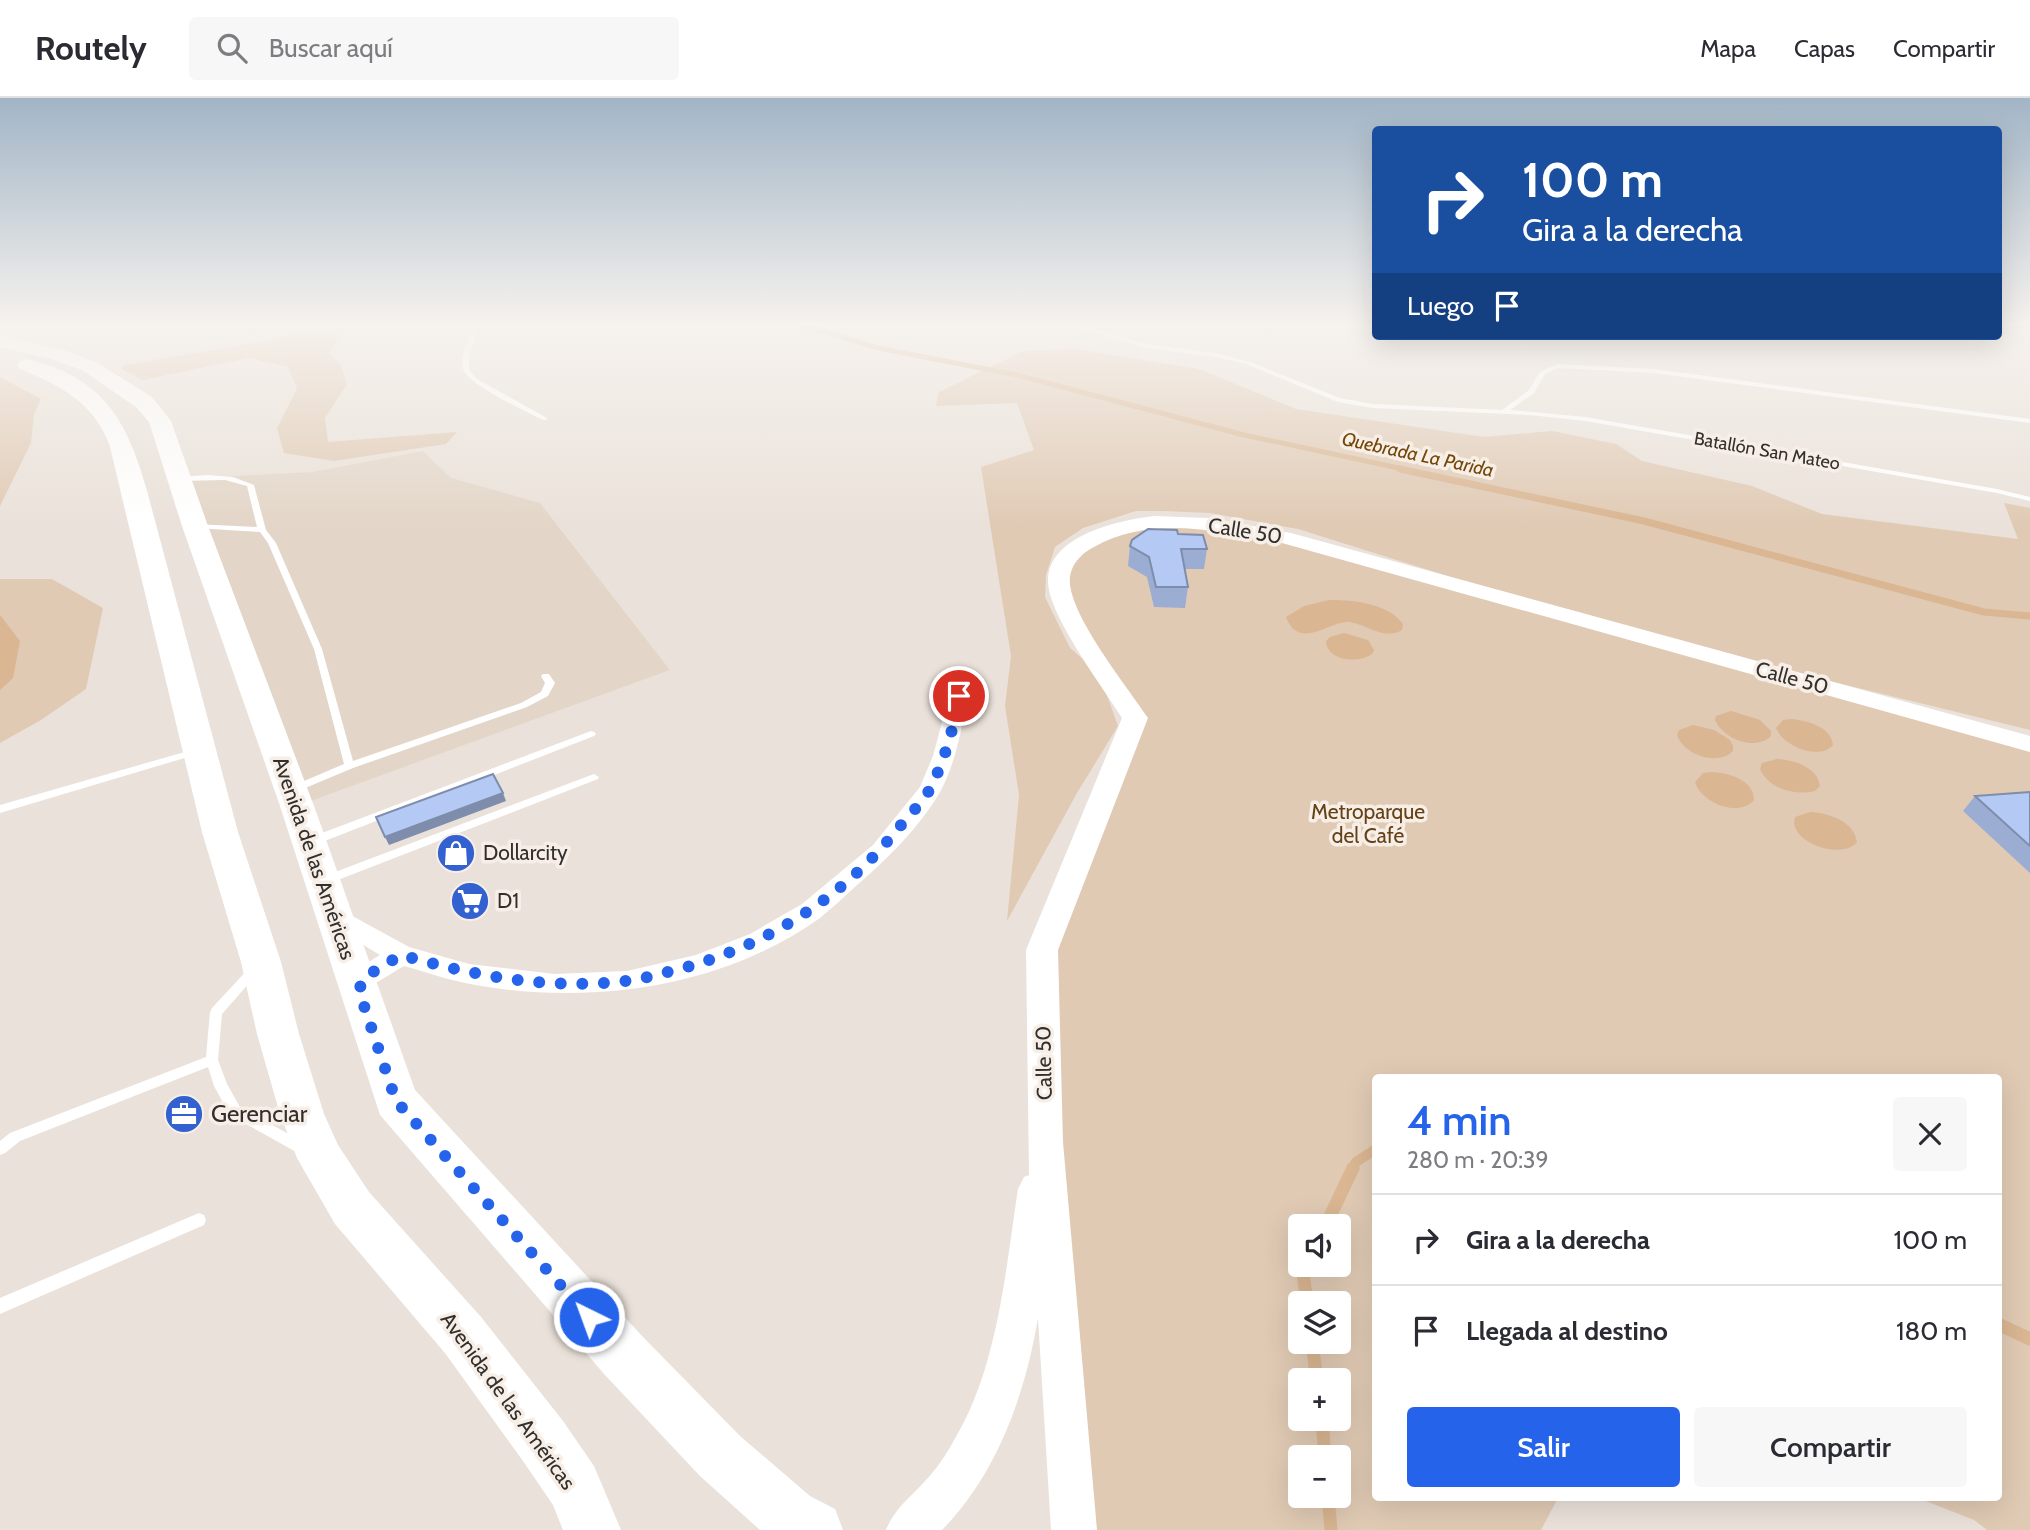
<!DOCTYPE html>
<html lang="es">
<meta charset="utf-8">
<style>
body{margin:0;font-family:Cabin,sans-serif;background:#f7f7f7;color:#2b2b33;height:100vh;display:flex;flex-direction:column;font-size:26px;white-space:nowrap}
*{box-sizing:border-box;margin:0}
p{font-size:23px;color:#7c7c81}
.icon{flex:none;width:38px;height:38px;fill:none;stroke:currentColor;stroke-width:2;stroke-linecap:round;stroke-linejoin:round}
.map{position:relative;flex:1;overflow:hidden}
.panel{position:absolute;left:1372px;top:976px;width:630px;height:427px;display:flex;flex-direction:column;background:#fff;border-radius:7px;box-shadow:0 7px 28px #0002}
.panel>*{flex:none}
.hud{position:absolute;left:1372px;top:28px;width:630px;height:214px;border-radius:7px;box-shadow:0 7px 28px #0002;background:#1a4fa0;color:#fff;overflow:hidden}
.fabs{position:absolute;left:1288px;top:1116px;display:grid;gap:14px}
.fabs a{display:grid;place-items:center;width:63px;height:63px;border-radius:7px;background:#fff;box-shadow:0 7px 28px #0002;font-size:35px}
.pin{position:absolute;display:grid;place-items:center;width:60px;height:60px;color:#fff;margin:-30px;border:4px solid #fff;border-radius:50%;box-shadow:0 2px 7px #0007}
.me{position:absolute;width:77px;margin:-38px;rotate:318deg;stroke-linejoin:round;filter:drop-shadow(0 0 5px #0008)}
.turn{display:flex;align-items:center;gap:24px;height:147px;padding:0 35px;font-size:32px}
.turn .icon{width:91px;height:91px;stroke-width:2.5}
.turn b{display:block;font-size:49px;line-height:60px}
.then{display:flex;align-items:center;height:66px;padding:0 35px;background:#0003;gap:14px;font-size:26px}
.round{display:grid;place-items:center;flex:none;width:74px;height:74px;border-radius:7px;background:#f7f7f7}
.head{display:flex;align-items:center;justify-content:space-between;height:119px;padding:0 35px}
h1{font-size:42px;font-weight:600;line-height:52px;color:#2563eb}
.cta{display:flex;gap:14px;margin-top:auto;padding:14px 35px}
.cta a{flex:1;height:80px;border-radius:7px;background:#2563eb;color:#fff;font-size:28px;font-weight:600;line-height:80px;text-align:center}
.cta a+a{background:#f7f7f7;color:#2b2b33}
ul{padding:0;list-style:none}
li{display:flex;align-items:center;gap:21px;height:91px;padding:0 35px;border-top:2px solid #e1e1e2}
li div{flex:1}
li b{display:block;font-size:26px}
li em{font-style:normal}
header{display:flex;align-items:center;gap:42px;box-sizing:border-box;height:98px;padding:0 35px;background:#fff;border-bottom:2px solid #e1e1e2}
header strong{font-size:33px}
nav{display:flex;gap:38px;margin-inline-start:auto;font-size:24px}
.search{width:490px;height:63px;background:#f7f7f7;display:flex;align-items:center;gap:18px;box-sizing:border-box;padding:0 24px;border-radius:7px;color:#7c7c81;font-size:26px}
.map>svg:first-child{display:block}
.built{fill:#e3d6c8}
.green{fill:#e0cab4;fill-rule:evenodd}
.water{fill:#dab692}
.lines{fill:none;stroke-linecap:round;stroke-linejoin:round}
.stream-far3{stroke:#dab692;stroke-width:5}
.stream-far2{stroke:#dab692;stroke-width:7}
.stream-far1{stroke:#dab692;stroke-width:10}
.stream{stroke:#dab692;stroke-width:13}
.service{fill:#fff;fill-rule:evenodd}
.minor{fill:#fff;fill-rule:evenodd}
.tertiary{fill:#fff;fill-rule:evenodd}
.primary{fill:#fff;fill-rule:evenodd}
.wall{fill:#9badd2}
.shaded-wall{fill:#7e8dab}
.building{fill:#b4c9f4;stroke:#7e8dab;stroke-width:2}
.route{stroke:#2563eb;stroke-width:12;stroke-dasharray:0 21.6}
.labels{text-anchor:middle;stroke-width:7;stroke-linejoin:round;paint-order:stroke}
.far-street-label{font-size:18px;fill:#322f2c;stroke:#f7efe7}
.far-water-label{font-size:19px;font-style:italic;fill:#754706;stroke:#f7efe7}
.street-label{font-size:21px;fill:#322f2c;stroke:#f7efe7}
.park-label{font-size:21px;fill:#654116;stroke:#f7efe7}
.poi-label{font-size:21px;fill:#322f2c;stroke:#f7efe7;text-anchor:start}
.near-poi-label{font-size:24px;fill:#322f2c;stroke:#f7efe7;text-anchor:start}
</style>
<header>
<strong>Routely</strong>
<div class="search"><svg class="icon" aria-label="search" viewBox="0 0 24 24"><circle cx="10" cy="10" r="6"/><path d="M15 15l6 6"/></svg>Buscar aquí</div>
<nav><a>Mapa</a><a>Capas</a><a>Compartir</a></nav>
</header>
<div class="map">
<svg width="2030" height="1432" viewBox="0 0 2030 1432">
<rect width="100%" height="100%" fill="#eae2da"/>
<path class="built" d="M423,353l28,27 89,25 130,167 -373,136 -117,-327 133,-7z"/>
<path class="green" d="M309,232l31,6 -12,17 12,10 7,21 -22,34 3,24 129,-10 -11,12 -112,17 -50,-8 -7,-25 20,-39 -9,-22 -39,-9 -106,22 -22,-11 3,-4 148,-25z
M1076,251l123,20 97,40 188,28 68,-6 64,13 26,17 110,25 70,28 196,25 -14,-36 26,5v222l-233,-57 -340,-94 -159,-50 -88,-16 -46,-2h-28l-53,17 -28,19 -9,28 -1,22 25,51 29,25 19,53 -41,67 -70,128 12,-126 -14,-89 6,-50 -30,-189 53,-17 -17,-47 -81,3 3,-14 84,-41z
M0,279l41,22 -7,15 -3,29 -31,63z
M1147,423l137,16 746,207v786h-43l-13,-10 -56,-22h80v-420h-622v420h182l-17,32h-467l-32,-580 93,-232 -77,-133 16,-34zM1300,1129h39v38h-39zM1300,1206h39v38h-39zM1300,1283h39v38h-39zM1300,1360h39v38h-39z
M0,481h52l51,29 -17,81 -45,31 -41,23z"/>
<path class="water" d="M1329,502c24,0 59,3 74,24l-1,6c-18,11 -35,-6 -53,-8 -19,-2 -50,30 -63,-5l18,-11z
M0,517l20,26 -7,37 -13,12z
M1344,535l24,7 6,10 -2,4c-14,10 -45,7 -46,-13l4,-4z
M1731,613l29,9 11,11v5c-16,16 -49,2 -56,-16l1,-4z
M1792,621c15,2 39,7 41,26 -14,16 -50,1 -57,-17l7,-8z
M1693,627l21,5 16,10 3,6v5c-16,16 -50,3 -56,-16l2,-5z
M1777,661c16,1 40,7 43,27l-5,5c-20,5 -46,-2 -55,-22l2,-6z
M1712,674c17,1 42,8 42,28 -15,18 -53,3 -59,-18l8,-9z
M1810,714c19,1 44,9 47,30 -15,19 -70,0 -62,-25z"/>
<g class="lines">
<path class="stream-far3" d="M799,226l79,24 139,27 227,60 164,35
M1998,229l32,-2"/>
<path class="stream-far2" d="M1400,371l244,52 340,91 46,4"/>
<path class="stream-far1" d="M1352,1071l4,-7 20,-13"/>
<path class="stream" d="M1325,1129l28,-59
M1306,1167l-3,7 4,32
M1998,1226l32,15
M1312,1244l5,39
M1322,1321l3,39
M1328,1398l3,34"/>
<path class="service" d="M147,226h33l-3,2z
M475,226h6l-12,31v15l8,9 70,39v2h-4c-16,-8 -73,-35 -79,-49 -7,-13 6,-34 11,-47z
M1066,226h10l70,20 69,9 35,9 90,36 33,6 129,6 27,-20 11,-18 17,-8 97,5 376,50v4l-376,-50 -96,-5 -13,6 -11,19 -24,17 75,7 412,72 33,8v4l-33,-8 -412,-72 -55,-6 -157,-7 -35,-6 -92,-38 -31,-7 -69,-9z
M207,377l26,2 21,8 12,45 10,13 46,106 31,112 168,-58 20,-11 4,-9 -4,-7 2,-2h6l6,9 -7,13 -21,11 -174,61 -55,23h-8l-1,-2 1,-2 54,-23 -30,-115 -46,-106 -8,-11 -65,-4 -4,-2 4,-2 62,3 -10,-41 -22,-6 -45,1 -4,-2 4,-2z
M591,633l3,1 2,2 -2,2 -277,108h-8l-1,-3 1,-3z
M195,651l3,1 2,2 -2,2 -198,59v-8z
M594,676l5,3 -1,2 -268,104h-8l-2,-3 2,-3z
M254,867l4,2 2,3 -2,3 -36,41 -4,46 9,24 13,23 68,38 2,4 -2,4 -5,2 -5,-2 -68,-38 -16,-29 -6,-19 -188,74 -15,12 -5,2v-14l10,-8 196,-76 4,-45 2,-4 38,-41z
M199,1115l5,2 2,5 -2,5 -204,89v-16z"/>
<path class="minor" d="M959,592l7,2 3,4c-8,32 -13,67 -29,96 -21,36 -53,67 -84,94 -12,11 -24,22 -36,32 -100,71 -232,88 -350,66 -22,-4 -44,-12 -66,-18l-30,18 -6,14 -9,4 -9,-4 -4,-7 8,-20 26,-16 -53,-32 -3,-7 3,-7 9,-2 73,40 60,17 86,10 72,-3 69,-16 54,-21 52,-30 71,-59 47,-58 13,-31 16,-60 3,-4z"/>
<path class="tertiary" d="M1154,418l53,2 84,15 739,203v16l-748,-209c-63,-11 -129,-29 -188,4 -14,7 -26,20 -24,38 5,37 56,100 78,133l-90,232 5,192 34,388h-46l-13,-212c-13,77 -41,156 -96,212h-56c8,-21 24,-32 39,-49 11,-11 21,-26 28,-39 45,-74 52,-169 65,-253l6,-12 5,-2 -3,-225 96,-232c-19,-31 -74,-103 -74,-137 0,-46 72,-61 106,-65z"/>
<path class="primary" d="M0,237l64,15 32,12 56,35 19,24 37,105 106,280 101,284 228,247 97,99 70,60 25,13 8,21h-83l-60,-54 -95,-101 -225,-260 -100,-309 -98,-280 -33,-104 -13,-15 -54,-37 -31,-11 -51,-12z
M27,261c75,18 99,59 119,128l92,345 43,130 18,72 25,80 14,31 31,47 112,125 82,104 31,45 27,64h-58l-10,-25 -30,-44 -78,-108 -110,-129 -38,-66 -17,-44 -23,-80 -16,-72 -39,-130 -92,-385c-14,-43 -50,-62 -90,-78l-3,-4 3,-4z"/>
</g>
<path class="wall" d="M1178,436l29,15 -3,20h-20l4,18 -3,21 -31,-1 -7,-30 -19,-11 2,-20z
M2030,694v81l-67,-62 12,-15z"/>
<path class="shaded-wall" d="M503,695l3,8 -117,44 -4,-8z"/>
<path class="building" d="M1148,431l29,1 1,4 25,1 4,14h-26l7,38h-32l-7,-30 -19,-11 2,-6z
M493,676l10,19 -118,44 -9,-20z
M2030,694v54l-55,-50z"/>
<linearGradient id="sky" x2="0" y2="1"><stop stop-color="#a2b5c6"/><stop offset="0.53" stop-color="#f6f2ee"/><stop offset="1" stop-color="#f6f2ee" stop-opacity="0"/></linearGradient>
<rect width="2030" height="427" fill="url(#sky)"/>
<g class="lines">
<path class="route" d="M589,1219l-193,-216 -37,-110 4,-13 38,-23c74,21 147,35 225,26 14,-1 28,-6 42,-9 93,-23 173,-71 233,-147 10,-12 23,-24 30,-38 14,-28 23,-60 28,-91"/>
</g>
<defs>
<g id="shop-disc" transform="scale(2.0125)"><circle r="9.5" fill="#3361d0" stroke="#f7efe7"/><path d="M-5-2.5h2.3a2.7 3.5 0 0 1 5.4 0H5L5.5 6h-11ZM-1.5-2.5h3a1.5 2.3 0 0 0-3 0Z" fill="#fff"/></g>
<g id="supermarket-disc" transform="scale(2.0125)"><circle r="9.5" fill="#3361d0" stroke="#f7efe7"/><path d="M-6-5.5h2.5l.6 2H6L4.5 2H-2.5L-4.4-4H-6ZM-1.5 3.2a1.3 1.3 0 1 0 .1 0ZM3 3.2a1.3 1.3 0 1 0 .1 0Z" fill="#fff"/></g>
<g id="office-disc" transform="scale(2.0125)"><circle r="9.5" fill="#3361d0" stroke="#f7efe7"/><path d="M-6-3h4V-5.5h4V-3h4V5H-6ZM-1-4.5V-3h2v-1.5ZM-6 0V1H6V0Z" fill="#fff"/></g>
</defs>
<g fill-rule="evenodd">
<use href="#shop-disc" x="456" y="755"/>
<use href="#supermarket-disc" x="470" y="803"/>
<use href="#office-disc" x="184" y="1016"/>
</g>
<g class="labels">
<g class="far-street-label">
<text transform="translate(1767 353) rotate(10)" y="6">Batallón San Mateo</text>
</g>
<g class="far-water-label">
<text transform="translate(1418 356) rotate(12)" y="7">Quebrada La Parida</text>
</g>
<g class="street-label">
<text transform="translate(1245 433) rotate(9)" y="7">Calle 50</text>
<text transform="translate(1792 580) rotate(15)" y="7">Calle 50</text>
<text transform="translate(314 760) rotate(71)" y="7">Avenida de las Américas</text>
<text transform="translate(1044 965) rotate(-91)" y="7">Calle 50</text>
<text transform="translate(508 1303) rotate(54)" y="7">Avenida de las Américas</text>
</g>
<g class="park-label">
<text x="1368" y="721">Metroparque<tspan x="1368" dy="24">del Café</tspan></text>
</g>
<g class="poi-label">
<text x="483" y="762">Dollarcity</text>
<text x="497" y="810">D1</text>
</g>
<g class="near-poi-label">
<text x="211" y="1024">Gerenciar</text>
</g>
</g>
</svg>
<div class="fabs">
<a><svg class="icon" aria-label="sound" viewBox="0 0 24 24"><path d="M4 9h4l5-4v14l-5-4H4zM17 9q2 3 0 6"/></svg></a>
<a><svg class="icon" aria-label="layers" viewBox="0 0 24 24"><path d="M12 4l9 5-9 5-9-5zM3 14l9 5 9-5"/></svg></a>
<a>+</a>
<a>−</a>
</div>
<div class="pin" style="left:959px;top:598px;background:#d93025"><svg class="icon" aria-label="arrive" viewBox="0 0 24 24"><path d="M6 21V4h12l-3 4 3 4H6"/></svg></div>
<svg class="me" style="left:589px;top:1219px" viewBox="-20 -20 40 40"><circle r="17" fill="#2563eb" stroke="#fff" stroke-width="3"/><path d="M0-11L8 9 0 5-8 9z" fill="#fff"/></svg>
<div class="hud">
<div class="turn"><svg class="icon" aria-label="right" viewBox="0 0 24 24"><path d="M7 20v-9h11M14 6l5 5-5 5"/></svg><div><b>100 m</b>Gira a la derecha</div></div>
<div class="then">Luego<svg class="icon" aria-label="arrive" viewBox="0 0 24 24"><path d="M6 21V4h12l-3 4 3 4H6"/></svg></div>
</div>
<section class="panel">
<div class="head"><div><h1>4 min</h1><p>280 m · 20:39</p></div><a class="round"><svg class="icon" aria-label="close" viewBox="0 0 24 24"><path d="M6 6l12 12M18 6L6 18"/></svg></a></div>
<ul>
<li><svg class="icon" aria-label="right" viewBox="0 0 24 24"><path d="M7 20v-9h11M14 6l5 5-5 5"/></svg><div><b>Gira a la derecha</b></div><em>100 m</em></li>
<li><svg class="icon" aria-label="arrive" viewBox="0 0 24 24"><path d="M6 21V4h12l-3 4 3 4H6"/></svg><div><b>Llegada al destino</b></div><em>180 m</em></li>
</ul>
<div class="cta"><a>Salir</a><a>Compartir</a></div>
</section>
</div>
